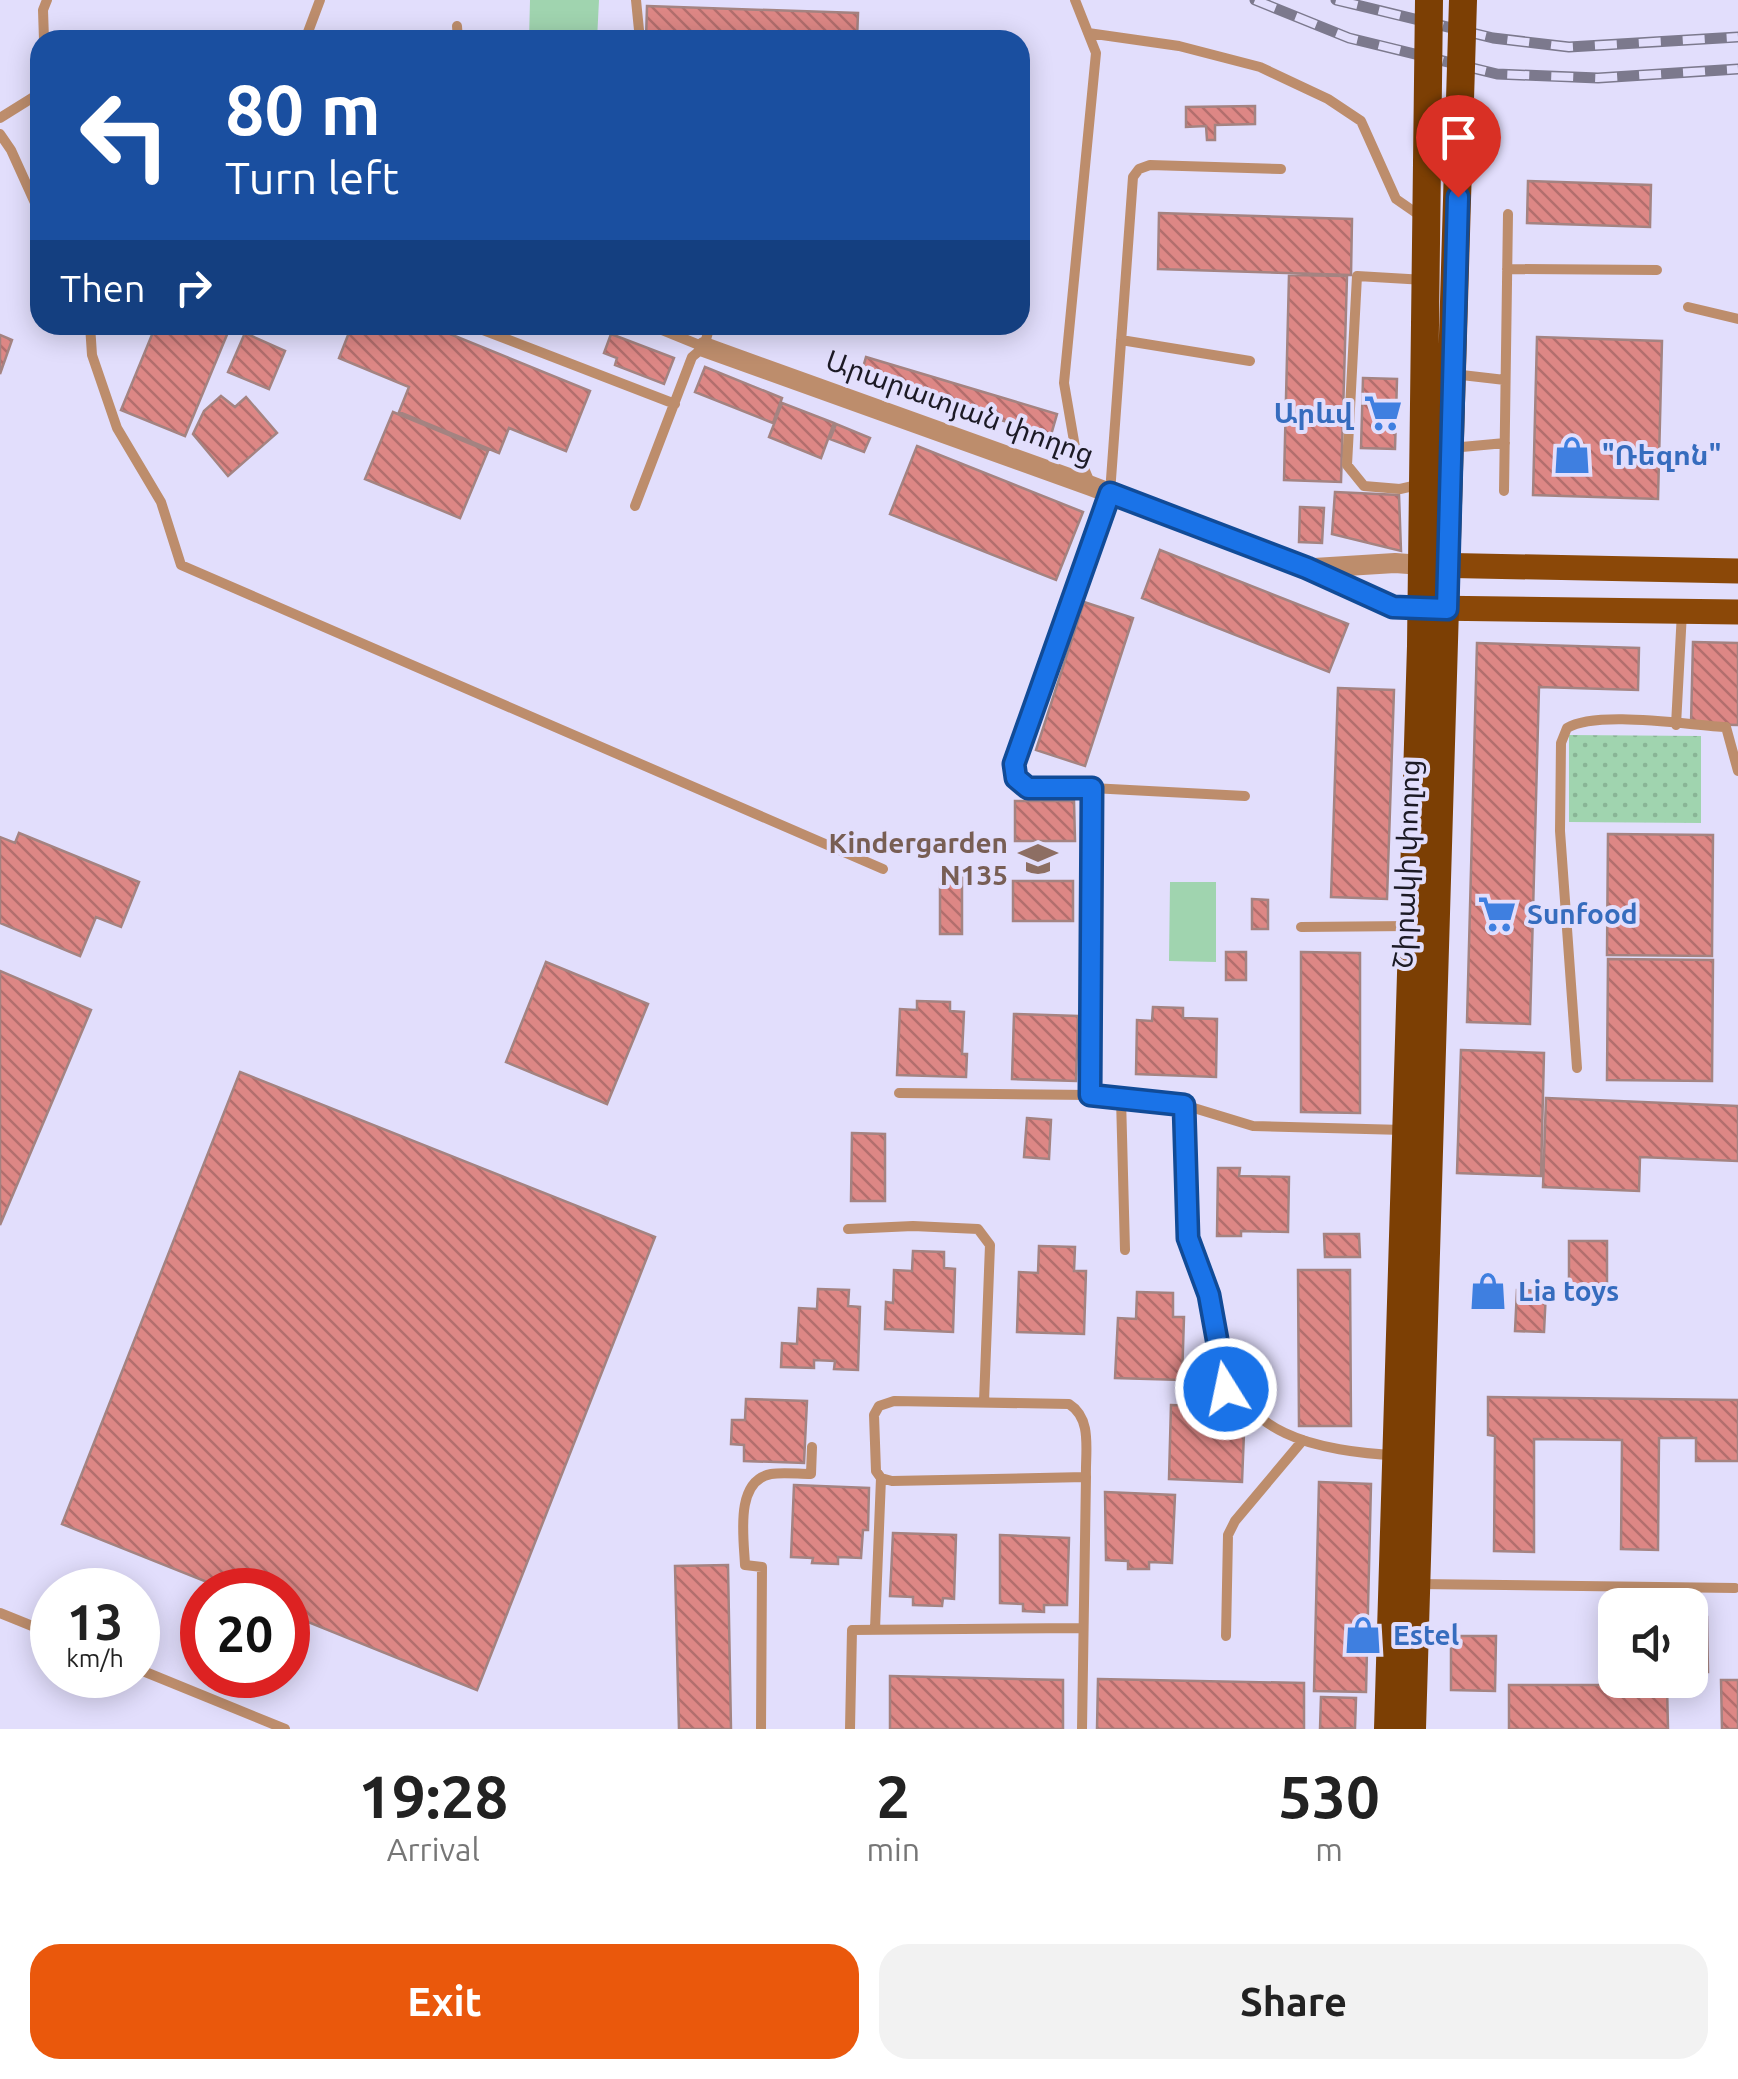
<!DOCTYPE html>
<meta charset="utf-8">
<style>
body{margin:0;font-family:Ubuntu,"Noto Sans Armenian",sans-serif;background:#f2f2f2;color:#222;height:100vh;display:flex;flex-direction:column;font-size:38px;white-space:nowrap}
*{box-sizing:border-box;margin:0}
p{font-size:32px;color:#767676}
.icon{flex:none;width:55px;height:55px;fill:none;stroke:currentColor;stroke-width:2;stroke-linecap:round;stroke-linejoin:round}
.map{position:relative;height:1729px;overflow:hidden}
.side{display:flex;flex-direction:column;background:#fff;flex:1}
.side>*{flex:none}
.guide{position:absolute;left:30px;top:30px;width:1000px;height:305px;border-radius:30px;box-shadow:0 5px 25px #0003;background:#1a4fa0;color:#fff;overflow:hidden}
.buttons{position:absolute;left:1598px;top:1588px;display:grid;gap:20px}
.buttons a{display:grid;place-items:center;width:110px;height:110px;border-radius:20px;background:#fff;box-shadow:0 5px 25px #0003;font-size:50px}
.speed{position:absolute;left:30px;top:1568px;display:flex;gap:20px;font-size:50px;font-weight:700;text-align:center}
.speed>*{display:grid;place-content:center;width:130px;height:130px;border-radius:50%;background:#fff;box-shadow:0 5px 25px #0003;line-height:1}
.speed small{font-size:25px;font-weight:400}
.speed .limit{border:15px solid #d22;background:#fff;color:#111}
.pin{position:absolute;display:grid;place-items:center;width:85px;height:85px;color:#fff;margin:-102px -42px;border-radius:50% 50% 50% 0;rotate:-45deg;box-shadow:0 0 10px #0007}
.pin .icon{rotate:45deg}
.me{position:absolute;width:110px;margin:-55px;rotate:350deg;stroke-linejoin:round;filter:drop-shadow(0 0 8px #0008)}
.turn{display:flex;align-items:center;gap:35px;height:210px;padding:0 30px;font-size:45px}
.turn .icon{width:130px;height:130px;stroke-width:2.5}
.turn b{display:block;font-size:70px;line-height:85px}
.then{display:flex;align-items:center;height:95px;padding:0 30px;background:#0003;gap:20px;font-size:38px}
.eta{display:flex;justify-content:space-evenly;align-items:center;height:170px;text-align:center}
.eta b{font-size:60px;font-weight:700;line-height:70px}
.cta{display:flex;gap:20px;margin-top:auto;padding:20px 30px}
.cta a{flex:1;height:115px;border-radius:30px;background:#ea580c;color:#fff;font-size:40px;font-weight:700;line-height:115px;text-align:center}
.cta a+a{background:#f2f2f2;color:#222}
.map>svg:first-child{display:block}
.grass{fill:url(#grass-dots)}
.pitch{fill:#a0d4af}
.building{fill:url(#building-back-hatch);stroke:#a48381;stroke-width:2.5}
.lines{fill:none;stroke-linecap:round;stroke-linejoin:round}
.service{stroke:#bd8d6c;stroke-width:10}
.minor{stroke:#bd8d6c;stroke-width:20}
.primary{stroke:#8b4808;stroke-width:25}
.trunk{stroke:#7c3f04;stroke-width:28}
.rail-casing{stroke:#7c798d;stroke-width:11}
.rail{stroke:#e2defc;stroke-width:8;stroke-dasharray:22;stroke-linecap:butt}
.trunk-bridge{stroke:#7c3f04;stroke-width:28}
.route-casing{stroke:#114b97;stroke-width:25}
.route{stroke:#1a73e8;stroke-width:18}
.labels{text-anchor:middle;stroke-width:8;stroke-linejoin:round;paint-order:stroke}
.street-label{font-size:28px;fill:#1c1a25;stroke:#e2defc}
.shop-label{font-size:28px;font-weight:bold;fill:#366cbe;stroke:#e2defc;text-anchor:start}
.education-label{font-size:28px;font-weight:bold;fill:#785e54;stroke:#e2defc;text-anchor:end}
</style>
<div class="map">
<svg width="1738" height="1729" viewBox="0 0 1738 1729">
<defs>
<pattern id="grass-dots" width="8" height="8" patternUnits="userSpaceOnUse" patternTransform="scale(2.5)"><rect width="8" height="8" fill="#a0d4af"/><path d="M2 2h.1M6 6h.1" fill="none" stroke="#89b596" stroke-width="1.8" stroke-linecap="round"/></pattern>
<pattern id="building-back-hatch" width="6" height="6" patternUnits="userSpaceOnUse" patternTransform="scale(2.5)"><rect width="6" height="6" fill="#dd8785"/><path d="M-1 5l2 2M0 0l6 6M5-1l2 2" fill="none" stroke="#b26e6d"/></pattern>
</defs>
<rect width="100%" height="100%" fill="#e2defc"/>
<path class="grass" d="M1569,735l132,1v87l-132,-1z"/>
<path class="pitch" d="M530,0h69l-2,40h-68z
M1170,882h46v80l-47,-1z"/>
<path class="building" d="M647,6l211,7 -1,27h-211z
M1255,106v18l-40,1v15h-8l-1,-14 -20,1v-20z
M1528,181l123,4 -1,42 -123,-4z
M1159,213l193,6 -1,56 -193,-6z
M1289,275l58,1 -6,206 -57,-2z
M156,325h75l-46,111 -64,-26z
M352,325h76l162,66 -24,60 -57,-23 -10,25 -100,-41 10,-25 -70,-29z
M245,333l40,18 -16,38 -41,-17z
M611,334l63,24 -10,26 -49,-19 2,-7 -13,-5z
M0,335l12,5 -12,34z
M1537,337l125,4 -4,158 -125,-4z
M866,357l191,57 -6,21 -191,-57z
M705,367l77,31 -9,25 -78,-31z
M1363,378l34,1 -2,70 -34,-1z
M221,396l14,11 11,-10 31,36 -49,43 -35,-42 11,-23z
M782,403l52,20 -13,35 -52,-21z
M393,412l95,39 -28,67 -95,-39z
M836,424l34,14 -6,14 -34,-13z
M917,446l166,66 -27,68 -166,-66z
M1335,492l64,3 2,56 -69,-17z
M1300,507l24,1 -2,35 -23,-1z
M1160,550l188,74 -19,48 -187,-74z
M1084,602l49,16 -48,148 -49,-16z
M1693,642l45,1v82l-47,-1z
M1477,643l162,5 -1,42 -99,-3 -9,337 -63,-2z
M1338,688l56,2 -7,209 -56,-2z
M1015,801h59l1,40h-60z
M19,833l120,49 -18,45 -25,-10 -16,39 -80,-33v-86l15,6z
M1608,834l105,1 -1,121 -105,-1z
M940,872h22v62h-22z
M1013,881h60v40h-60z
M1252,899l16,1v29h-16z
M1226,952h20v28h-20z
M1301,952l59,1v160l-59,-1z
M1608,959l105,1 -1,121 -105,-1z
M546,962l102,42 -41,100 -101,-42z
M0,971l91,39 -91,215z
M917,1001l33,1v9l14,1 -2,42h5l-1,23 -69,-2 3,-66 17,1z
M1153,1007l30,1v10l34,1 -1,58 -80,-3 1,-54 15,1z
M1014,1014l64,2 -2,65 -64,-2z
M1461,1050l83,3 -3,123 -84,-3z
M240,1072l415,165 -178,453 -189,-76v-24h-61l-165,-66z
M1546,1098l192,8v55l-98,-4 -1,34 -96,-4z
M1027,1118l24,2 -2,39 -25,-2z
M852,1133l33,1v67h-34z
M1218,1168h22l-1,8 50,1 -1,55 -47,-1v5h-24z
M1324,1234h35l1,23h-35z
M1569,1241h38v45h-38z
M1039,1246l36,1 -1,24h12l-2,63 -67,-2 2,-60 19,1z
M913,1251l31,1v16l11,1 -2,63 -68,-3 1,-27 7,1 1,-33 18,1z
M1298,1270h52l1,156h-52z
M818,1289l31,1 -1,16 12,1 -2,63 -24,-1 1,-8 -21,-1v8l-33,-1 1,-24 15,1 2,-36 18,1z
M1517,1290l29,1 -2,41 -29,-1z
M1137,1292l36,1v24h11l-2,63 -67,-2 3,-60 18,1z
M1488,1397l250,3v61h-42v-23h-37l-1,112 -37,-1 1,-109 -88,-1v113l-40,-1 1,-115 -7,-1z
M746,1399l61,2 -3,62 -60,-2v-16l-13,-1 1,-24h13z
M1171,1405l74,3 -3,74 -73,-3z
M1319,1482l52,2 -5,208 -52,-1z
M794,1485l75,3 -1,42h-5l-2,28 -23,-1v7l-26,-1 1,-5 -22,-1z
M1105,1492l70,3 -3,68 -23,-1v7h-21v-8l-22,-1z
M893,1533l63,2 -2,64 -11,-1 -1,8 -29,-1v-8l-23,-1z
M1000,1535l69,3 -2,67h-23v7l-21,-1v-7l-23,-1z
M728,1565l3,164h-52l-4,-163z
M1690,1617h17l1,55h-18z
M1451,1636h45l-1,55 -44,-1z
M890,1676l173,4v49h-173z
M1098,1679l206,4v46h-207z
M1721,1680h17v49h-16z
M1509,1685h158l1,44h-159z
M1321,1697l35,1 -1,30 -35,1z"/>
<g class="lines">
<path class="service" d="M636,0l4,40
M1075,0l21,53 -32,330 11,64 16,38
M457,26l1,14
M1088,33l91,13 81,21 68,32 33,22 35,78 26,18
M44,40l-1,-30 4,-10
M305,40l15,-40
M0,118l40,-25
M0,134l11,16 29,64
M1507,269l150,1
M1688,307l50,12
M90,325l2,30 25,73 44,74 20,63 702,304
M470,325l205,79
M650,325l54,22
M1121,340l129,21
M1453,374l52,6
M1451,448l54,-5
M1422,484l-22,5 -36,-3 -17,-21 10,-189 68,4
M1504,491l4,-277
M635,506l57,-149 12,-10 6,-22
M1676,725l6,-113
M1245,796l-154,-8h-63l-12,-10 -2,-14 96,-271 23,-316 6,-8 11,-4 131,4
M1301,927l109,-1
M1577,1068l-17,-237 1,-88 6,-15c30,-18 120,-3 159,-1l12,44
M899,1093l191,2 94,10 69,21 151,4
M1090,1095l1,-307
M1121,1098l4,152
M1184,1105l4,133 21,57 17,94c18,15 37,34 59,44 31,15 77,21 111,22
M848,1229l65,-3 65,3 12,16 -6,157
M1417,1584l318,4
M0,1613l52,21
M875,1629l6,-151
M1226,1636l2,-101 7,-14 68,-81
M138,1669l147,60
M761,1729l1,-162 -17,-2c-1,-26 -11,-84 26,-91 12,-2 27,0 40,0l1,-27
M850,1729l2,-99 230,-2
M1082,1729l4,-252 -194,4 -11,-3 -5,-7 -2,-56 5,-9 15,-5 175,3c24,15 16,48 17,73"/>
<path class="minor" d="M704,347l387,139 216,82 86,39 29,1
M1314,568l81,-5 27,2"/>
<path class="primary" d="M1428,565l310,6
M1428,608l310,4"/>
<path class="trunk" d="M1388,1729l33,-1083 6,-483
M1412,1729l46,-1563"/>
<g class="rail-casing">
<path id="rail" d="M1255,0l94,38 148,36 101,4 140,-9
M1336,0l157,38 76,9 169,-10"/>
</g>
<use href="#rail" class="rail"/>
<path class="trunk-bridge" d="M1427,163l2,-163
M1458,166l5,-166"/>
</g>
<g class="lines">
<g class="route-casing">
<path id="route" d="M1226,1389l-17,-94 -21,-57 -4,-133 -94,-10 2,-307h-64l-12,-10 -2,-14 96,-271 197,75 86,39 54,2 11,-412"/>
</g>
<use href="#route" class="route"/>
</g>
<defs>
<g id="supermarket-bare" transform="scale(3)"><path d="M-6-5.5h2.5l.6 2H6L4.5 2H-2.5L-4.4-4H-6ZM-1.5 3.2a1.3 1.3 0 1 0 .1 0ZM3 3.2a1.3 1.3 0 1 0 .1 0Z" fill="#3f7fe0" stroke="#e2defc" stroke-width="2.5" paint-order="stroke"/></g>
<g id="shop-bare" transform="scale(3)"><path d="M-5-2.5h2.3a2.7 3.5 0 0 1 5.4 0H5L5.5 6h-11ZM-1.5-2.5h3a1.5 2.3 0 0 0-3 0Z" fill="#3f7fe0" stroke="#e2defc" stroke-width="2.5" paint-order="stroke"/></g>
<g id="school-bare" transform="scale(3)"><path d="M0-5L7-2L0 1L-7-2ZM-4 1L0 2.5L4 1V4Q0 6-4 4Z" fill="#8d6e63" stroke="#e2defc" stroke-width="2.5" paint-order="stroke"/></g>
</defs>
<g fill-rule="evenodd">
<use href="#supermarket-bare" x="1383" y="413"/>
<use href="#shop-bare" x="1572" y="455"/>
<use href="#school-bare" x="1038" y="859"/>
<use href="#supermarket-bare" x="1497" y="914"/>
<use href="#shop-bare" x="1488" y="1291"/>
<use href="#shop-bare" x="1363" y="1635"/>
</g>
<g class="labels">
<g class="street-label">
<text transform="translate(960 407) rotate(20)" y="10">Արարատյան փողոց</text>
<text transform="translate(1406 864) rotate(-88)" y="10">Շիրակի փողոց</text>
</g>
<g class="shop-label">
<text x="1353" y="423" text-anchor="end">Արևվ</text>
<text x="1602" y="465">"Ռեզոն"</text>
<text x="1527" y="924">Sunfood</text>
<text x="1518" y="1301">Lia toys</text>
<text x="1393" y="1645">Estel</text>
</g>
<g class="education-label">
<text x="1008" y="853">Kindergarden<tspan x="1008" dy="32">N135</tspan></text>
</g>
</g>
</svg>
<div class="buttons">
<a><svg class="icon" aria-label="sound" viewBox="0 0 24 24"><path d="M4 9h4l5-4v14l-5-4H4zM17 9q2 3 0 6"/></svg></a>
</div>
<div class="speed"><div>13<small>km/h</small></div><div class="limit">20</div></div>
<div class="pin" style="left:1458px;top:197px;background:#d93025"><svg class="icon" aria-label="arrive" viewBox="0 0 24 24"><path d="M6 21V4h12l-3 4 3 4H6"/></svg></div>
<svg class="me" style="left:1226px;top:1389px" viewBox="-20 -20 40 40"><circle r="17" fill="#1a73e8" stroke="#fff" stroke-width="3"/><path d="M0-11L8 9 0 5-8 9z" fill="#fff"/></svg>
<div class="guide">
<div class="turn"><svg class="icon" aria-label="left" viewBox="0 0 24 24"><path d="M17 20v-9H6M10 6l-5 5 5 5"/></svg><div><b>80 m</b>Turn left</div></div>
<div class="then">Then<svg class="icon" aria-label="right" viewBox="0 0 24 24"><path d="M7 20v-9h11M14 6l5 5-5 5"/></svg></div>
</div>
</div>
<section class="side">
<div class="eta">
<div><b>19:28</b><p>Arrival</p></div>
<div><b>2</b><p>min</p></div>
<div><b>530</b><p>m</p></div>
</div>
<div class="cta"><a>Exit</a><a>Share</a></div>
</section>
